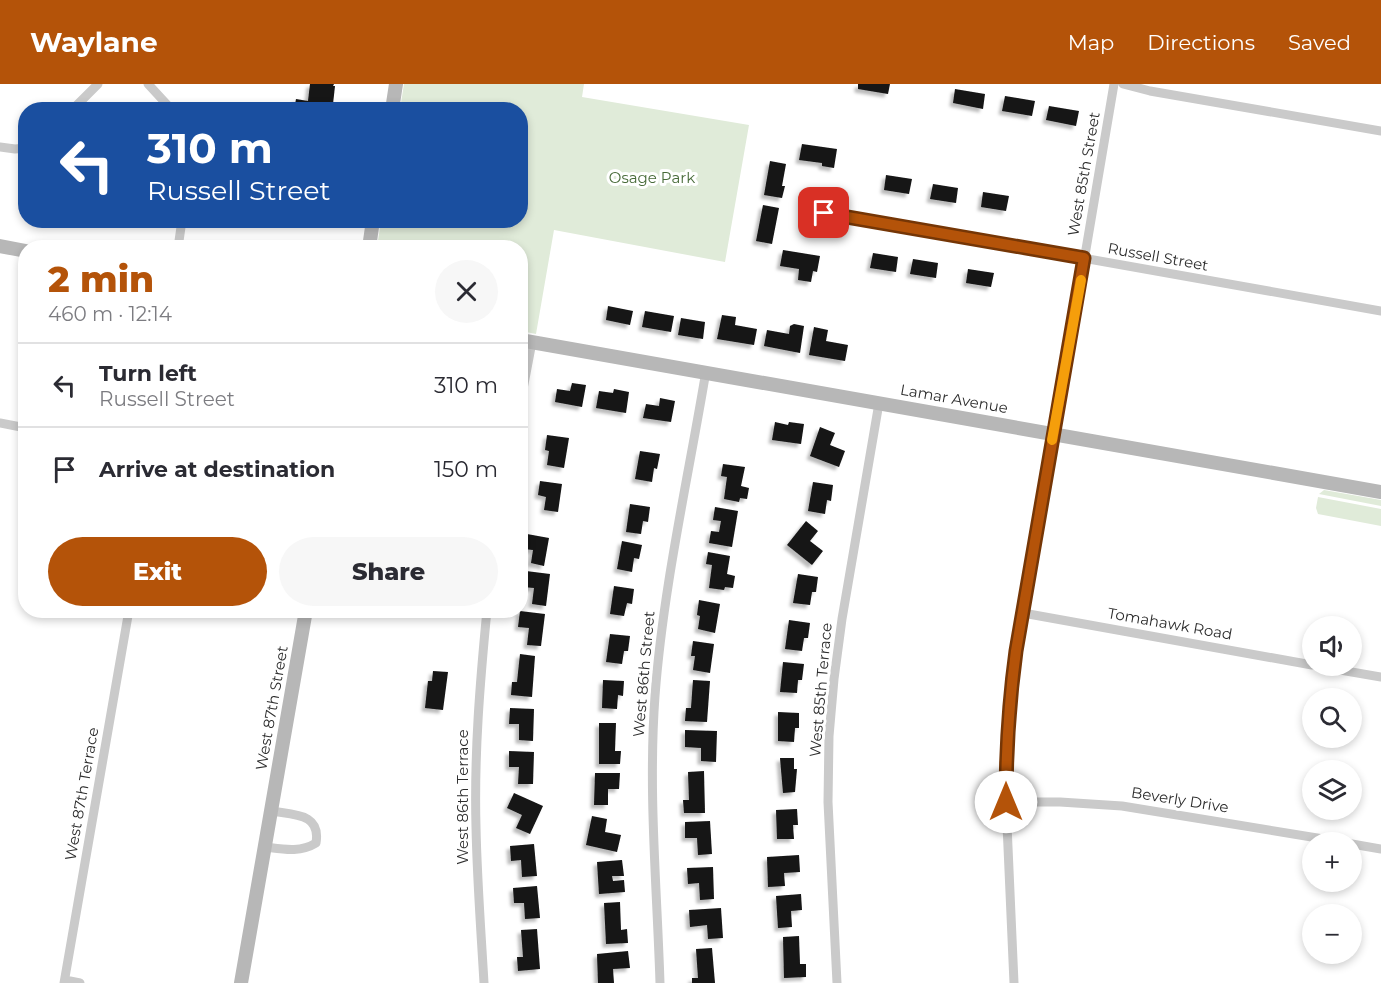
<!DOCTYPE html>
<meta charset="utf-8">
<style>
body{margin:0;font-family:Montserrat,sans-serif;background:#f7f7f7;color:#2b2b33;height:100vh;display:flex;flex-direction:column;font-size:22px;white-space:nowrap}
*{box-sizing:border-box;margin:0}
p{font-size:20px;color:#7c7c81}
.icon{flex:none;width:33px;height:33px;fill:none;stroke:currentColor;stroke-width:2;stroke-linecap:round;stroke-linejoin:round}
.map{position:relative;flex:1;overflow:hidden}
.drawer{position:absolute;left:18px;top:156px;width:510px;height:378px;display:flex;flex-direction:column;background:#fff;border-radius:24px;box-shadow:0 3px 9px #0003}
.drawer>*{flex:none}
.hud{position:absolute;left:18px;top:18px;width:510px;height:126px;border-radius:24px;box-shadow:0 3px 9px #0003;background:#1a4fa0;color:#fff;overflow:hidden}
.buttons{position:absolute;left:1302px;top:532px;display:grid;gap:12px}
.buttons a{display:grid;place-items:center;width:60px;height:60px;border-radius:50%;background:#fff;box-shadow:0 3px 9px #0003;font-size:30px}
.pin{position:absolute;display:grid;place-items:center;width:51px;height:51px;color:#fff;margin:-26px;border-radius:12px;box-shadow:0 3px 9px #0006}
.me{position:absolute;width:66px;margin:-33px;rotate:0deg;stroke-linejoin:round;filter:drop-shadow(0 0 4px #0008)}
.turn{display:flex;align-items:center;gap:21px;height:126px;padding:0 30px;font-size:27px}
.turn .icon{width:78px;height:78px;stroke-width:2.5}
.turn b{display:block;font-size:42px;line-height:51px}
.round{display:grid;place-items:center;flex:none;width:63px;height:63px;border-radius:32px;background:#f7f7f7}
.overview{display:flex;align-items:center;justify-content:space-between;height:102px;padding:0 30px}
h1{font-size:36px;font-weight:800;line-height:45px;color:#b45309}
.action{display:flex;gap:12px;margin-top:auto;padding:12px 30px}
.action a{flex:1;height:69px;border-radius:36px;background:#b45309;color:#fff;font-size:24px;font-weight:800;line-height:69px;text-align:center}
.action a+a{background:#f7f7f7;color:#2b2b33}
ul{padding:0;list-style:none}
li{display:flex;align-items:center;gap:18px;height:84px;padding:0 30px;border-top:2px solid #e1e1e2}
li div{flex:1}
li b{display:block;font-size:22px}
li em{font-style:normal}
header{display:flex;align-items:center;gap:36px;box-sizing:border-box;height:84px;padding:0 30px;background:#b45309;color:#fff}
header strong{font-size:28px}
nav{display:flex;gap:33px;margin-inline-start:auto;font-size:21px}
.map>svg:first-child{display:block}
.green{fill:#e0ebd9}
.building{fill:#141414;filter:url(#shadow)}
.lines{fill:none;stroke-linecap:round;stroke-linejoin:round}
.street{stroke:#cacaca;stroke-width:9}
.secondary{stroke:#b7b7b7;stroke-width:14}
.route-casing{stroke:#753606;stroke-width:15}
.route{stroke:#b45309;stroke-width:10}
.slow{stroke:#f59e0b;stroke-width:10}
.labels{text-anchor:middle;stroke-width:6;stroke-linejoin:round;paint-order:stroke}
.street-label{font-size:15px;fill:#2d2d2d;stroke:#fff}
.park-label{font-size:15px;fill:#476a38;stroke:#fff}
</style>
<header>
<strong>Waylane</strong>
<nav><a>Map</a><a>Directions</a><a>Saved</a></nav>
</header>
<div class="map">
<svg width="1381" height="899" viewBox="0 0 1381 899">
<defs>
<filter id="shadow"><feDropShadow dx="-3.5" dy="3.5" stdDeviation="1.5" flood-color="#0004"/></filter>
</defs>
<rect width="100%" height="100%" fill="#fff"/>
<path class="green" d="M404,0h180l-2,13 167,28 -24,137 -171,-32 -18,104 -15,-3 -1,-83 -143,-1 4,-26 139,-1v-110l-120,-1z
M1324,406l57,10v6l-62,-12z
M1318,413l63,12v17l-63,-12 -2,-6z"/>
<path class="building" d="M310,0h24l-1,2h2l-2,18 -8,-1 -1,7h-30l2,-11 12,2z
M858,0h32l-2,10 -30,-5z
M955,5l30,5 -2,15 -30,-6z
M1005,12l30,5 -3,15 -30,-5z
M1049,22l30,5 -3,15 -30,-6z
M802,60l35,5 -3,19 -12,-2v-3l-23,-3z
M770,77l16,3 -4,22h3l-3,12 -18,-3z
M886,91l26,4 -3,15 -25,-4z
M933,100l25,4 -2,15 -26,-4z
M983,108l26,4 -3,15 -25,-4z
M763,121l16,3 -7,36 -16,-3z
M783,166l37,6 -3,16 -4,-1 -2,11 -13,-2 1,-11 -19,-3z
M873,169l25,4 -2,15 -26,-4z
M913,175l25,4 -2,15 -26,-4z
M968,185l26,4 -3,14 -25,-4z
M608,222l25,5 -3,14 -24,-5z
M645,227l29,5 -3,16 -29,-5z
M722,231l14,2 -1,8 22,4 -3,16 -37,-6z
M681,234l24,4 -2,17 -25,-4z
M794,240l10,2 -4,27 -36,-7 3,-16 22,4 1,-8z
M814,243l14,3 -2,11 22,4 -3,16 -36,-6z
M572,299l14,2 -4,22 -27,-5 2,-13 13,2z
M614,305l15,3 -3,21 -30,-5 3,-17 14,2z
M660,314l15,3 -4,21 -28,-4 3,-14 13,2z
M775,338l13,3 1,-3 15,2 -3,20 -29,-4z
M820,343l15,6 -5,12 15,6 -6,16 -29,-11z
M547,351l22,3 -5,30 -17,-3 2,-14 -4,-1z
M640,367l20,3 -3,15 -3,-1 -2,14 -17,-3z
M723,380l22,3 -4,19 8,2 -2,11 -7,-1 -1,4 -15,-3 3,-22 -6,-1z
M540,397l22,3 -4,28 -14,-2 2,-13 -8,-2z
M813,398l20,3 -2,16 -4,-1 -2,14 -17,-3z
M630,420l20,3 -2,15 -5,-1 -2,13 -15,-2z
M715,423l23,4 -6,36 -23,-4 2,-12 8,1 2,-11 -8,-1z
M806,437l12,10 -8,10 13,10 -11,14 -25,-20z
M527,450l22,4 -5,28 -13,-3 2,-13 -9,-1z
M622,457l20,4 -3,14 -5,-1 -2,14 -15,-3z
M708,468l22,4 -3,18 8,2 -2,12 -8,-1 -1,3 -15,-2 3,-23 -6,-1z
M526,487l24,3 -4,32 -14,-2 2,-16 -11,-1z
M798,490l20,3 -2,15h-4l-2,13 -17,-2z
M614,502l20,3 -2,15 -5,-1 -3,13 -14,-2z
M699,516l21,4 -5,29 -17,-4 2,-13 -3,-1z
M520,527l25,3 -4,32 -14,-1 2,-17 -11,-1z
M789,536l21,3 -2,15h-4l-2,13 -17,-2z
M610,550l20,2 -2,15h-4l-2,13 -16,-2z
M693,557l21,3 -4,29 -17,-3 2,-14h-4z
M520,570l15,2 -3,41 -21,-2 1,-13h5z
M783,578l21,2 -2,16h-4l-1,13 -17,-1z
M433,587l15,1 -5,38 -18,-2 3,-27h4z
M603,596l21,1 -1,15 -5,-1 -1,14 -15,-1z
M693,596l17,1 -3,41 -22,-1 1,-13h5z
M510,624l24,1 -1,32 -14,-1v-16h-10z
M778,628l21,1v15h-4l-1,14 -16,-1z
M599,639h17l-1,28h6l-1,13h-21z
M685,646l32,1 -1,31 -15,-1v-13l-16,-1z
M509,667l25,1 -1,32h-15l1,-17h-10z
M780,674h14v11h3l-2,23 -12,1z
M704,687l1,42h-21l-1,-13h6l-1,-28z
M595,689h25l-1,16h-11v16h-14z
M514,709l29,13 -13,28 -14,-6 6,-13 -15,-7z
M797,725l1,16h-5l1,14h-17l-1,-29z
M592,732l15,3 -2,13 16,3 -4,17 -31,-7z
M710,737l2,33 -14,1 -1,-17h-12v-16z
M534,760l3,32 -15,1 -1,-17 -10,1 -1,-15z
M799,771l1,17 -16,1 1,13 -17,1 -1,-30z
M622,776l2,16h-12l1,5 11,-1 1,12 -26,2 -2,-32z
M713,783l1,32 -14,1 -1,-17 -11,1 -1,-16z
M537,802l3,32 -15,1 -1,-16h-10l-1,-15z
M801,810l1,16 -11,1 1,16 -14,1 -2,-32z
M620,818l1,28 6,-1 1,14 -22,1 -2,-41z
M721,824l2,30 -15,1 -1,-14 -17,2 -1,-17z
M537,845l3,40 -22,2 -1,-14h6l-2,-27z
M799,852l1,28h6v13l-22,1 -1,-41z
M712,864l3,35h-23v-5h6l-2,-29z
M628,867l2,17 -17,1 1,14h-16l-1,-29z"/>
<g class="lines">
<path class="street" d="M148,0l24,26
M1123,0l27,7 231,40
M72,26l26,-26
M0,63l15,2 11,-1
M824,128l557,99
M178,164l4,-28
M520,321l12,-63
M0,339l26,5
M1023,529l289,52
M1317,582l64,11
M1006,718h54l62,4 226,37
M1352,760l29,5
M265,763c17,2 35,6 51,-4 5,-30 -22,-28 -45,-32
M65,896l15,3
M64,899l65,-373
M484,899c-3,-52 -7,-104 -8,-156 -2,-73 4,-145 11,-217
M660,899c-3,-96 -12,-191 -5,-287 8,-108 33,-217 51,-325
M837,899l-9,-181 1,-66 5,-57 8,-60 37,-216
M1014,899l-8,-181v-45l4,-59 104,-614"/>
<path class="secondary" d="M392,26l4,-26
M0,162l26,5
M369,164l4,-28
M520,256l861,152
M241,899l65,-373"/>
</g>
<g class="lines">
<g class="route-casing">
<path id="route" d="M824,129l260,45 -68,393c-7,51 -10,100 -10,151"/>
</g>
<use href="#route" class="route"/>
<path class="slow" d="M1052,356l29,-160"/>
</g>
<g class="labels">
<g class="street-label">
<text transform="translate(1084 90) rotate(-80)" y="5">West 85th Street</text>
<text transform="translate(1158 173) rotate(10)" y="5">Russell Street</text>
<text transform="translate(954 315) rotate(10)" y="5">Lamar Avenue</text>
<text transform="translate(1170 540) rotate(10)" y="5">Tomahawk Road</text>
<text transform="translate(644 590) rotate(-85)" y="5">West 86th Street</text>
<text transform="translate(821 606) rotate(-85)" y="5">West 85th Terrace</text>
<text transform="translate(272 624) rotate(-80)" y="5">West 87th Street</text>
<text transform="translate(82 710) rotate(-80)" y="5">West 87th Terrace</text>
<text transform="translate(463 713) rotate(-90)" y="5">West 86th Terrace</text>
<text transform="translate(1180 716) rotate(9)" y="5">Beverly Drive</text>
</g>
<g class="park-label">
<text x="652" y="99">Osage Park</text>
</g>
</g>
</svg>
<div class="buttons">
<a><svg class="icon" aria-label="sound" viewBox="0 0 24 24"><path d="M4 9h4l5-4v14l-5-4H4zM17 9q2 3 0 6"/></svg></a>
<a><svg class="icon" aria-label="search" viewBox="0 0 24 24"><circle cx="10" cy="10" r="6"/><path d="M15 15l6 6"/></svg></a>
<a><svg class="icon" aria-label="layers" viewBox="0 0 24 24"><path d="M12 4l9 5-9 5-9-5zM3 14l9 5 9-5"/></svg></a>
<a>+</a>
<a>−</a>
</div>
<div class="pin" style="left:824px;top:129px;background:#d93025"><svg class="icon" aria-label="arrive" viewBox="0 0 24 24"><path d="M6 21V4h12l-3 4 3 4H6"/></svg></div>
<svg class="me" style="left:1006px;top:718px" viewBox="-20 -20 40 40"><circle r="19" fill="#fff"/><path d="M0-13L10 11 0 6-10 11z" fill="#b45309"/></svg>
<div class="hud">
<div class="turn"><svg class="icon" aria-label="left" viewBox="0 0 24 24"><path d="M17 20v-9H6M10 6l-5 5 5 5"/></svg><div><b>310 m</b>Russell Street</div></div>
</div>
<section class="drawer">
<div class="overview"><div><h1>2 min</h1><p>460 m · 12:14</p></div><a class="round"><svg class="icon" aria-label="close" viewBox="0 0 24 24"><path d="M6 6l12 12M18 6L6 18"/></svg></a></div>
<ul>
<li><svg class="icon" aria-label="left" viewBox="0 0 24 24"><path d="M17 20v-9H6M10 6l-5 5 5 5"/></svg><div><b>Turn left</b><p>Russell Street</p></div><em>310 m</em></li>
<li><svg class="icon" aria-label="arrive" viewBox="0 0 24 24"><path d="M6 21V4h12l-3 4 3 4H6"/></svg><div><b>Arrive at destination</b></div><em>150 m</em></li>
</ul>
<div class="action"><a>Exit</a><a>Share</a></div>
</section>
</div>
